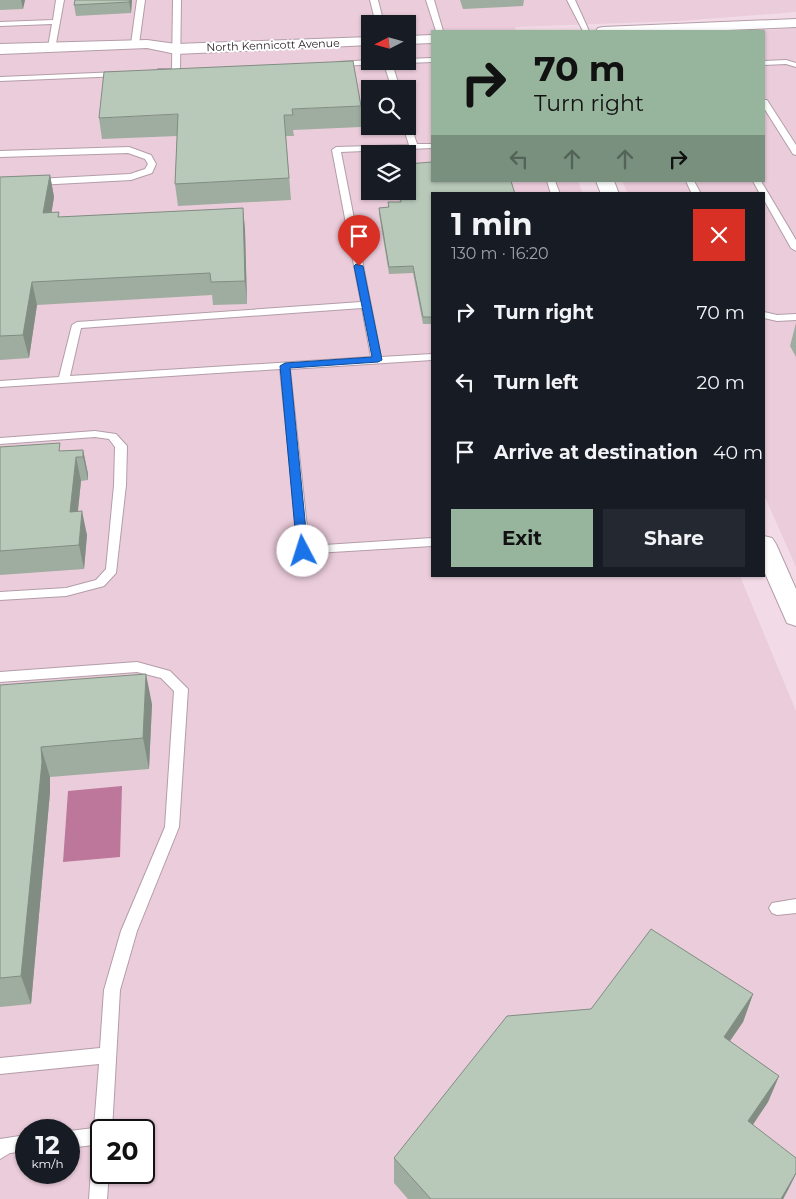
<!DOCTYPE html>
<meta charset="utf-8">
<style>
body{margin:0;font-family:Montserrat,sans-serif;background:#242831;color:#f1f3f6;height:100vh;display:flex;flex-direction:column;font-size:19px;white-space:nowrap}
*{box-sizing:border-box;margin:0}
p{font-size:16px;color:#9ea1a6}
.icon{flex:none;width:28px;height:28px;fill:none;stroke:currentColor;stroke-width:2;stroke-linecap:round;stroke-linejoin:round}
.map{position:relative;flex:1;overflow:hidden}
.drawer{position:absolute;left:431px;top:192px;width:334px;height:385px;display:flex;flex-direction:column;background:#171b24;border-radius:0px;box-shadow:0 1px 4px #0004}
.drawer>*{flex:none}
.guide{position:absolute;left:431px;top:30px;width:334px;height:152px;border-radius:0px;box-shadow:0 1px 4px #0004;background:#97b49d;color:#111;overflow:hidden}
.needle{width:32px;rotate:264deg}
.controls{position:absolute;left:361px;top:15px;display:grid;gap:10px}
.controls a{display:grid;place-items:center;width:55px;height:55px;border-radius:0px;background:#171b24;box-shadow:0 1px 4px #0004;font-size:25px}
.speed{position:absolute;left:15px;top:1119px;display:flex;gap:10px;font-size:25px;font-weight:700;text-align:center}
.speed>*{display:grid;place-content:center;width:65px;height:65px;border-radius:50%;background:#171b24;box-shadow:0 1px 4px #0004;line-height:1}
.speed small{font-size:12px;font-weight:400}
.speed .limit{border:2px solid #111;border-radius:8px;background:#fff;color:#111}
.pin{position:absolute;display:grid;place-items:center;width:42px;height:42px;color:#fff;margin:-51px -21px;border-radius:50% 50% 50% 0;rotate:-45deg;box-shadow:0 0 5px #0007}
.pin .icon{rotate:45deg}
.me{position:absolute;width:55px;margin:-28px;rotate:355deg;stroke-linejoin:round;filter:drop-shadow(0 0 4px #0008)}
.turn{display:flex;align-items:center;gap:18px;height:105px;padding:0 20px;font-size:22px}
.turn .icon{width:65px;height:65px;stroke-width:2.5}
.turn b{display:block;font-size:35px;line-height:42px}
.lanes{display:flex;align-items:center;height:48px;padding:0 20px;background:#0003;justify-content:center;gap:25px;direction:ltr}
.lanes .off{opacity:.35}
.round{display:grid;place-items:center;flex:none;width:52px;height:52px;border-radius:0px;background:#242831}
.headline{display:flex;align-items:center;justify-content:space-between;height:85px;padding:0 20px}
h1{font-size:30px;font-weight:700;line-height:38px}
.cta{display:flex;gap:10px;margin-top:auto;padding:10px 20px}
.cta a{flex:1;height:58px;border-radius:0px;background:#97b49d;color:#111;font-size:20px;font-weight:700;line-height:58px;text-align:center}
.cta a+a{background:#242831;color:#f1f3f6}
ul{padding:0;list-style:none}
li{display:flex;align-items:center;gap:15px;height:70px;padding:0 20px}
li div{flex:1}
li b{display:block;font-size:19px}
li em{font-style:normal}
.map>svg:first-child{display:block}
.built{fill:#ebccdb;fill-rule:evenodd}
.water{fill:#bc779b}
.lines{fill:none;stroke-linecap:round;stroke-linejoin:round}
.service-casing{stroke:#b39da8;stroke-width:2}
.minor-casing{stroke:#b39da8;stroke-width:2}
.service{fill:#fff;fill-rule:evenodd}
.minor{fill:#fff;fill-rule:evenodd}
.wall{fill:#9ead9f}
.shaded-wall{fill:#818d82}
.building{fill:#b8c9b9;stroke:#818d82}
.route{fill:#1a73e8;stroke:#114b97}
.labels{text-anchor:middle;stroke-width:4;stroke-linejoin:round;paint-order:stroke}
.far-street-label{font-size:11px;fill:#221a1e;stroke:#fff}
</style>
<div class="map">
<svg width="796" height="1199" viewBox="0 0 796 1199">
<rect width="100%" height="100%" fill="#f2dbe6"/>
<path class="built" d="M0,0h796v12l-116,9 -165,6 1,4h-84v150h146l5,13h-151v382h308l56,135v488h-796zM370,24h38v37h-38zM370,89h38v37h-38zM370,154h38v37h-38zM26,1130h43v42h-43zM101,1130h43v42h-43z
M796,28v539l-32,-72v-301h-136l-6,-13h142v-150h-6z"/>
<path class="water" d="M122,786l-2,71 -57,5 5,-71z"/>
<g class="lines">
<g class="service-casing">
<path id="service" d="M56,0h8l-9,49 -7,-2 4,-23 -52,2v-4l53,-2z
M137,0h8l-6,44 -4,2 -4,-2z
M173,0h8l-1,71c-5,4 -16,3 -22,2v-4h14z
M370,0h8l6,24h-8z
M426,0h8l9,31h-7z
M567,0h8l14,31h-6z
M432,58v4l-24,1 -4,-2h4v-2z
M370,60l27,1 -5,2 8,26h-8l-8,-25 -46,2 -4,-2 4,-2z
M786,60l10,3v4l-10,-3 -22,1v-4z
M119,72l4,2 -1,2 -122,5v-4z
M764,100h3l29,45v10l-3,-1 -29,-46z
M408,124l3,2 6,18h15v4l-91,4 40,205 51,-3v6l-142,9 19,177 123,-8v8l-133,8 -19,-185 -280,18v-6l59,-4 13,-52 5,-3 284,-20 -29,-152 4,-3 73,-2 -6,-19h5zM362,308l9,49 -301,19 11,-48z
M129,147l22,8 5,9 -4,9 -21,7 -131,7v-6l130,-7 15,-5 3,-5 -3,-5 -17,-6 -128,4v-6z
M547,181h8l5,13h-9z
M686,181h8l7,13h-9z
M753,181h8l35,59v11l-5,-3 -27,-48v-6h-4z
M764,312l13,3 19,-1v6l-19,1 -13,-3z
M95,431l21,3 11,12 -1,39 -10,88 -12,13 -38,10 -66,4v-8l66,-4 30,-8 10,-11 8,-84 1,-38 -6,-8 -14,-2 -95,7v-6z
M137,662l33,9 18,18 -9,138 -42,104 -17,59 -8,140h-11v14l-32,4v-17l25,-3 5,-64 -99,10v-16l100,-10 4,-58 17,-59 44,-104 9,-136 -13,-13 -24,-6 -137,10v-10z
M796,899v14l-19,2 -5,-2 -3,-5 3,-5z
M26,1135v16l-16,2 -10,6v-20z
M101,1149v23h8l-2,27h-18l3,-41 3,-6z"/>
</g>
<g class="minor-casing">
<path id="minor" d="M796,19v8l-93,4h-107l2,-3 5,-1z
M432,35v8l-24,1v-8z
M370,37v8l-194,9 -29,-6 -147,6v-10l147,-4 29,4z
M596,181h18l5,13h-18z
M764,536l8,2 4,6 20,45v37l-9,-3 -23,-52z"/>
</g>
<use href="#service" class="service"/>
<use href="#minor" class="minor"/>
</g>
<path class="wall" d="M0,0h25l-2,9 -23,1z
M75,0h57l-1,13 -55,3 -2,-11z
M460,0h64l-1,6 -60,3z
M361,106v21l-68,3 1,6h-8l5,64 -113,6 -3,-22 2,-48 -75,3 -3,-21z
M50,175l4,22 -3,15 9,5 183,-9 2,22 2,74 -34,1 -1,-10 -175,10 -8,53 -29,2v-183z
M398,191h10l24,3v130h-9l-10,-51 -24,1 -10,-60v-6l9,-1v-5h12z
M796,323v34l-6,-11z
M0,447l62,4 21,-1 5,24v6l-7,1 -3,31 9,23 -3,34 -84,6z
M0,685l152,19 -3,65 -99,8v15l-19,212 -31,3z
M753,994l-10,28 -13,19 49,35 -11,26 -15,22 36,64 -6,11h-375l-14,-16v-25l197,-149z"/>
<path class="shaded-wall" d="M21,0h4l-2,9z
M130,0h2l-1,13 -2,-11z
M50,175l4,22 -6,38 -5,-22z
M243,208l2,22 2,74 -2,-23z
M32,282l5,23 -8,53 -6,-23z
M83,450l5,24v6l-5,-23z
M76,457l5,24 -6,55 -5,-24z
M82,511l5,24 -3,34 -5,-24z
M146,674l6,30 -3,65 -6,-31z
M41,747l9,30v15l-19,212 -10,-28z
M753,994l-10,28 -29,42 10,-27z
M779,1076l-11,26 -30,45 10,-26z
M796,1173v1l-7,14 -6,11h-2z"/>
<path class="building" d="M75,0h55l-1,2 -55,3z
M353,61l8,45 -69,3 1,6h-9l5,63 -114,6 3,-70 -79,4 5,-46z
M432,162v19h79l4,13h-83v123h-9l-10,-51 -24,1 -10,-59 10,-1 -1,-5h13l-2,-11h9v-27z
M50,175l-7,38 16,-1 -1,5 185,-9 2,73 -34,1 -1,-9 -178,9 -9,53 -23,1v-159z
M60,443l-1,8 24,-1v7h-7l-6,55 12,-1 -3,34 -79,6v-104z
M146,674l-3,64 -102,9 1,15 -21,214 -21,2v-293z
M651,929l102,65 -29,43 55,39 -31,45 48,37v15l-15,26h-350l-37,-41 113,-142 84,-7z"/>
<path class="route" d="M356,264l7,2 19,94 -4,2 -88,6 18,183 -5,4 -6,-4 -17,-185 5,-3 87,-6 -18,-91z"/>
<g class="labels">
<g class="far-street-label">
<text transform="translate(273 45) rotate(-2)" y="4">North Kennicott Avenue</text>
</g>
</g>
</svg>
<div class="controls">
<a><svg class="needle" viewBox="-14 -14 28 28"><path d="M0-13l5 13h-10z" fill="#e53935"/><path d="M0 13l5-13h-10z" fill="#9ea1a6"/></svg></a>
<a><svg class="icon" aria-label="search" viewBox="0 0 24 24"><circle cx="10" cy="10" r="6"/><path d="M15 15l6 6"/></svg></a>
<a><svg class="icon" aria-label="layers" viewBox="0 0 24 24"><path d="M12 4l9 5-9 5-9-5zM3 14l9 5 9-5"/></svg></a>
</div>
<div class="speed"><div>12<small>km/h</small></div><div class="limit">20</div></div>
<div class="pin" style="left:359px;top:266px;background:#d93025"><svg class="icon" aria-label="arrive" viewBox="0 0 24 24"><path d="M6 21V4h12l-3 4 3 4H6"/></svg></div>
<svg class="me" style="left:303px;top:551px" viewBox="-20 -20 40 40"><circle r="19" fill="#fff"/><path d="M0-13L10 11 0 6-10 11z" fill="#1a73e8"/></svg>
<div class="guide">
<div class="turn"><svg class="icon" aria-label="right" viewBox="0 0 24 24"><path d="M7 20v-9h11M14 6l5 5-5 5"/></svg><div><b>70 m</b>Turn right</div></div>
<div class="lanes"><svg class="icon off" aria-label="left" viewBox="0 0 24 24"><path d="M17 20v-9H6M10 6l-5 5 5 5"/></svg><svg class="icon off" aria-label="ahead" viewBox="0 0 24 24"><path d="M12 20V5M6 11l6-6 6 6"/></svg><svg class="icon off" aria-label="ahead" viewBox="0 0 24 24"><path d="M12 20V5M6 11l6-6 6 6"/></svg><svg class="icon" aria-label="right" viewBox="0 0 24 24"><path d="M7 20v-9h11M14 6l5 5-5 5"/></svg></div>
</div>
<section class="drawer">
<div class="headline"><div><h1>1 min</h1><p>130 m · 16:20</p></div><a class="round" style="background:#d93025;color:#fff"><svg class="icon" aria-label="close" viewBox="0 0 24 24"><path d="M6 6l12 12M18 6L6 18"/></svg></a></div>
<ul>
<li><svg class="icon" aria-label="right" viewBox="0 0 24 24"><path d="M7 20v-9h11M14 6l5 5-5 5"/></svg><div><b>Turn right</b></div><em>70 m</em></li>
<li><svg class="icon" aria-label="left" viewBox="0 0 24 24"><path d="M17 20v-9H6M10 6l-5 5 5 5"/></svg><div><b>Turn left</b></div><em>20 m</em></li>
<li><svg class="icon" aria-label="arrive" viewBox="0 0 24 24"><path d="M6 21V4h12l-3 4 3 4H6"/></svg><div><b>Arrive at destination</b></div><em>40 m</em></li>
</ul>
<div class="cta"><a>Exit</a><a>Share</a></div>
</section>
</div>
